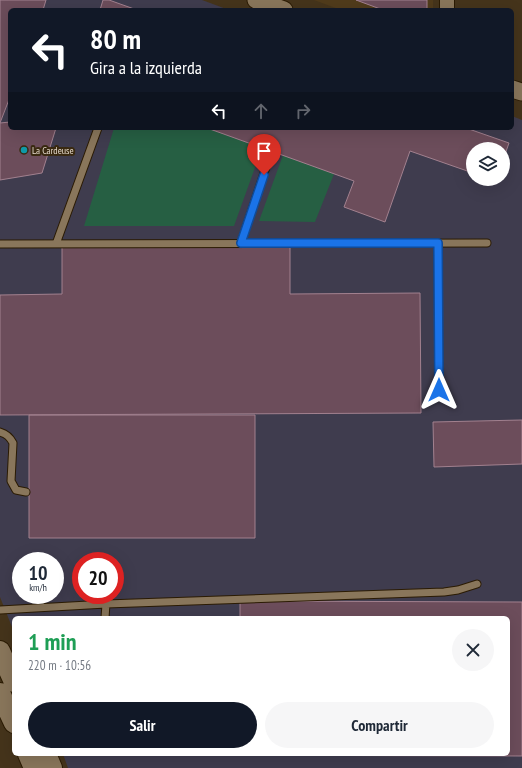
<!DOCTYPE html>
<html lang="es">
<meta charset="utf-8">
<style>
body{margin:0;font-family:"PT Sans Narrow",sans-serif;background:#f6f6f7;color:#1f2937;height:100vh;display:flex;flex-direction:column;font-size:15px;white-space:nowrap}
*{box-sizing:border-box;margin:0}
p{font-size:13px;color:#747a83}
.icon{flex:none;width:22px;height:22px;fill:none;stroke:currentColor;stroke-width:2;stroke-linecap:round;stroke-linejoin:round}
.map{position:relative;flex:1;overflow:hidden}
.panel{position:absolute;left:12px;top:616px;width:498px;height:140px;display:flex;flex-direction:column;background:#fff;border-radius:6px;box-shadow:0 4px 16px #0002}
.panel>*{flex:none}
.top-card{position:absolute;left:8px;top:8px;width:506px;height:122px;border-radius:6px;box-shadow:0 4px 16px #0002;background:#111827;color:#fff;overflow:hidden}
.buttons{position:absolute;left:466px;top:142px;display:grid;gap:8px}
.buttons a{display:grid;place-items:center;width:44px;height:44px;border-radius:50%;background:#fff;box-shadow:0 4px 16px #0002;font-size:20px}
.speed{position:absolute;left:12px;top:552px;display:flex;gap:8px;font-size:20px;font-weight:700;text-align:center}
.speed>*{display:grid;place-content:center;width:52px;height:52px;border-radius:50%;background:#fff;box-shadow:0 4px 16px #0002;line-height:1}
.speed small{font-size:10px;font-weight:400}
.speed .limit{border:6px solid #d22;background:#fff;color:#111}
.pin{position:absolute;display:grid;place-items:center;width:34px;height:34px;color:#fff;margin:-41px -17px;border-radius:50% 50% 50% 0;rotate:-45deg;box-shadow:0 0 4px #0007}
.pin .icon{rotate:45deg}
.me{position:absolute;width:44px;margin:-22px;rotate:0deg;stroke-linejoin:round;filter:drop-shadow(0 0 3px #0008)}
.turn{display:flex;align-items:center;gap:14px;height:84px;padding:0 16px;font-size:18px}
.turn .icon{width:52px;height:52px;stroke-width:2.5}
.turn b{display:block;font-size:28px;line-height:34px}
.lanes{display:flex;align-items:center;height:38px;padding:0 16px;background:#0003;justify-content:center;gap:20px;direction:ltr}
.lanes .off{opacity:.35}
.round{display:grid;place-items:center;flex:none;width:42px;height:42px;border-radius:21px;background:#f6f6f7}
.summary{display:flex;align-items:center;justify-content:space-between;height:68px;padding:0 16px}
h1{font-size:24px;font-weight:800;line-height:30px;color:#1e9e55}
.cta{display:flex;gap:8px;margin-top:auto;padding:8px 16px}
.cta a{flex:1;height:46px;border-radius:24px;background:#111827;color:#fff;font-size:16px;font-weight:800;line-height:46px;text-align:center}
.cta a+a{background:#f6f6f7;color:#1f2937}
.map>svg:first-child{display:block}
.built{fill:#503b1b}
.industrial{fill:#3f3c4e;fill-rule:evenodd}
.green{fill:#265f43}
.building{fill:#6c4d5b;stroke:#a2818f}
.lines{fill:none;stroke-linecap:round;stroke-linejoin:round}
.service-casing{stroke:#2b1b03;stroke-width:9}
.minor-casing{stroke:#2b1b03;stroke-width:16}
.tertiary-casing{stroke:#2b1b03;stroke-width:19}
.secondary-casing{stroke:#2b1b03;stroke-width:22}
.service{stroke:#89765b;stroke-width:7}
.minor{stroke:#89765b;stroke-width:14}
.tertiary{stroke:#89765b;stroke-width:17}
.secondary{stroke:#89765b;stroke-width:20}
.route-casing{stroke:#114b97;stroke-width:10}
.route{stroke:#1a73e8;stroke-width:7}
.culture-dot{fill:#0f9aa8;stroke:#3a2a11;stroke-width:1.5}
.labels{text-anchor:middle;stroke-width:4;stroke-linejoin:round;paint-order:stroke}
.poi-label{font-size:10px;fill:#e3d8ca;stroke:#3a2a11;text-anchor:start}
</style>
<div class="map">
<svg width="522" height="768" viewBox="0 0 522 768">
<rect width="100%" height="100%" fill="#45341b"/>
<path class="built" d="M314,0h119v10h-92z"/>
<path class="industrial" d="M0,0h202l27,10h-219v118h502v-12l10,4v648h-454l-5,-14h445v-136h-494v14l-14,-35zM473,149h30v30h-30zM21,561h34v34h-34zM81,561h34v34h-34z"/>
<path class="green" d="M114,128h93l55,20 -28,78h-150z
M283,155l51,19 -19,48 -56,-1z"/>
<path class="building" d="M0,0h46l-3,10h-33v87l-10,26z
M103,0h6l28,10h-37z
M356,0h71v10h-44z
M10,122v6h46l-14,45 -42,7v-57z
M207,128h259l43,15 -6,17v-11h-30v24l-63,-22 -25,71 -41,-15 10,-26z
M290,244v50l130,-1 1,120 -421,2v-120l62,-1v-49z
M29,415h226v123h-226z
M522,420v44l-88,3 -1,-45z
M240,601l282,1v154l-352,-1v-1h338v-136h-268z"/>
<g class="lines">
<g class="service-casing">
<path id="service" d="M241,243l27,-82
M438,243l1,147
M0,244l487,-1
M56,244l42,-116
M0,432c7,2 10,5 13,11l-2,38 5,9 10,2
M0,610l106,-6 338,-12 14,-2 19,-6
M105,618l1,-14"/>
</g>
<g class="minor-casing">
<path id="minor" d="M447,10v-10"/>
</g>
<g class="tertiary-casing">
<path id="tertiary" d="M256,0l28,10
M512,89l10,3"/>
</g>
<g class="secondary-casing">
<path id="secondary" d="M0,651l14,31
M0,693l14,30
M28,754l6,14
M46,754l6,14"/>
</g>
<use href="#service" class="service"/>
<use href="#minor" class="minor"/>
<use href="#tertiary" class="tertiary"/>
<use href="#secondary" class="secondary"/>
</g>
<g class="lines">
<g class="route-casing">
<path id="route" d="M264,175l-23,68h197l1,147"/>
</g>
<use href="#route" class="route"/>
</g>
<circle class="culture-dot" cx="24" cy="150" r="4"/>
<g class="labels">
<g class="poi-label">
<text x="32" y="154">La Cardeuse</text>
</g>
</g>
</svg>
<div class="buttons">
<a><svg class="icon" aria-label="layers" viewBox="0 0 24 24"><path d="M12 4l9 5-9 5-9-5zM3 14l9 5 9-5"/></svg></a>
</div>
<div class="speed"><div>10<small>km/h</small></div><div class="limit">20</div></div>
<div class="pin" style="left:264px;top:175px;background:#d93025"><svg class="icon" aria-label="arrive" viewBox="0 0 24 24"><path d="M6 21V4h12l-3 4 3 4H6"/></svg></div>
<svg class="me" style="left:439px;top:390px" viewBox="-20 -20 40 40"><path d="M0-17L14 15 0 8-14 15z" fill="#1a73e8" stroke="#fff" stroke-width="4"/></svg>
<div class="top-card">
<div class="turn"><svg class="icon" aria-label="left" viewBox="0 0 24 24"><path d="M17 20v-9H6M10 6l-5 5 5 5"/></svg><div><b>80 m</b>Gira a la izquierda</div></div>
<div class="lanes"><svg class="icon" aria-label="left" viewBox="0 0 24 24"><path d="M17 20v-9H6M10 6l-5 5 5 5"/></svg><svg class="icon off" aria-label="ahead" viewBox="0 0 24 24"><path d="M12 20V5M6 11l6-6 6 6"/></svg><svg class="icon off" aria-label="right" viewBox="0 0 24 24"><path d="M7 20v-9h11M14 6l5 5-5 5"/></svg></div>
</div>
<section class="panel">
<div class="summary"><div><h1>1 min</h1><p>220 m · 10:56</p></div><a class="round"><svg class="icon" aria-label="close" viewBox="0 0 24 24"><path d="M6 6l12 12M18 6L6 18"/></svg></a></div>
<div class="cta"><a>Salir</a><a>Compartir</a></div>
</section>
</div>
